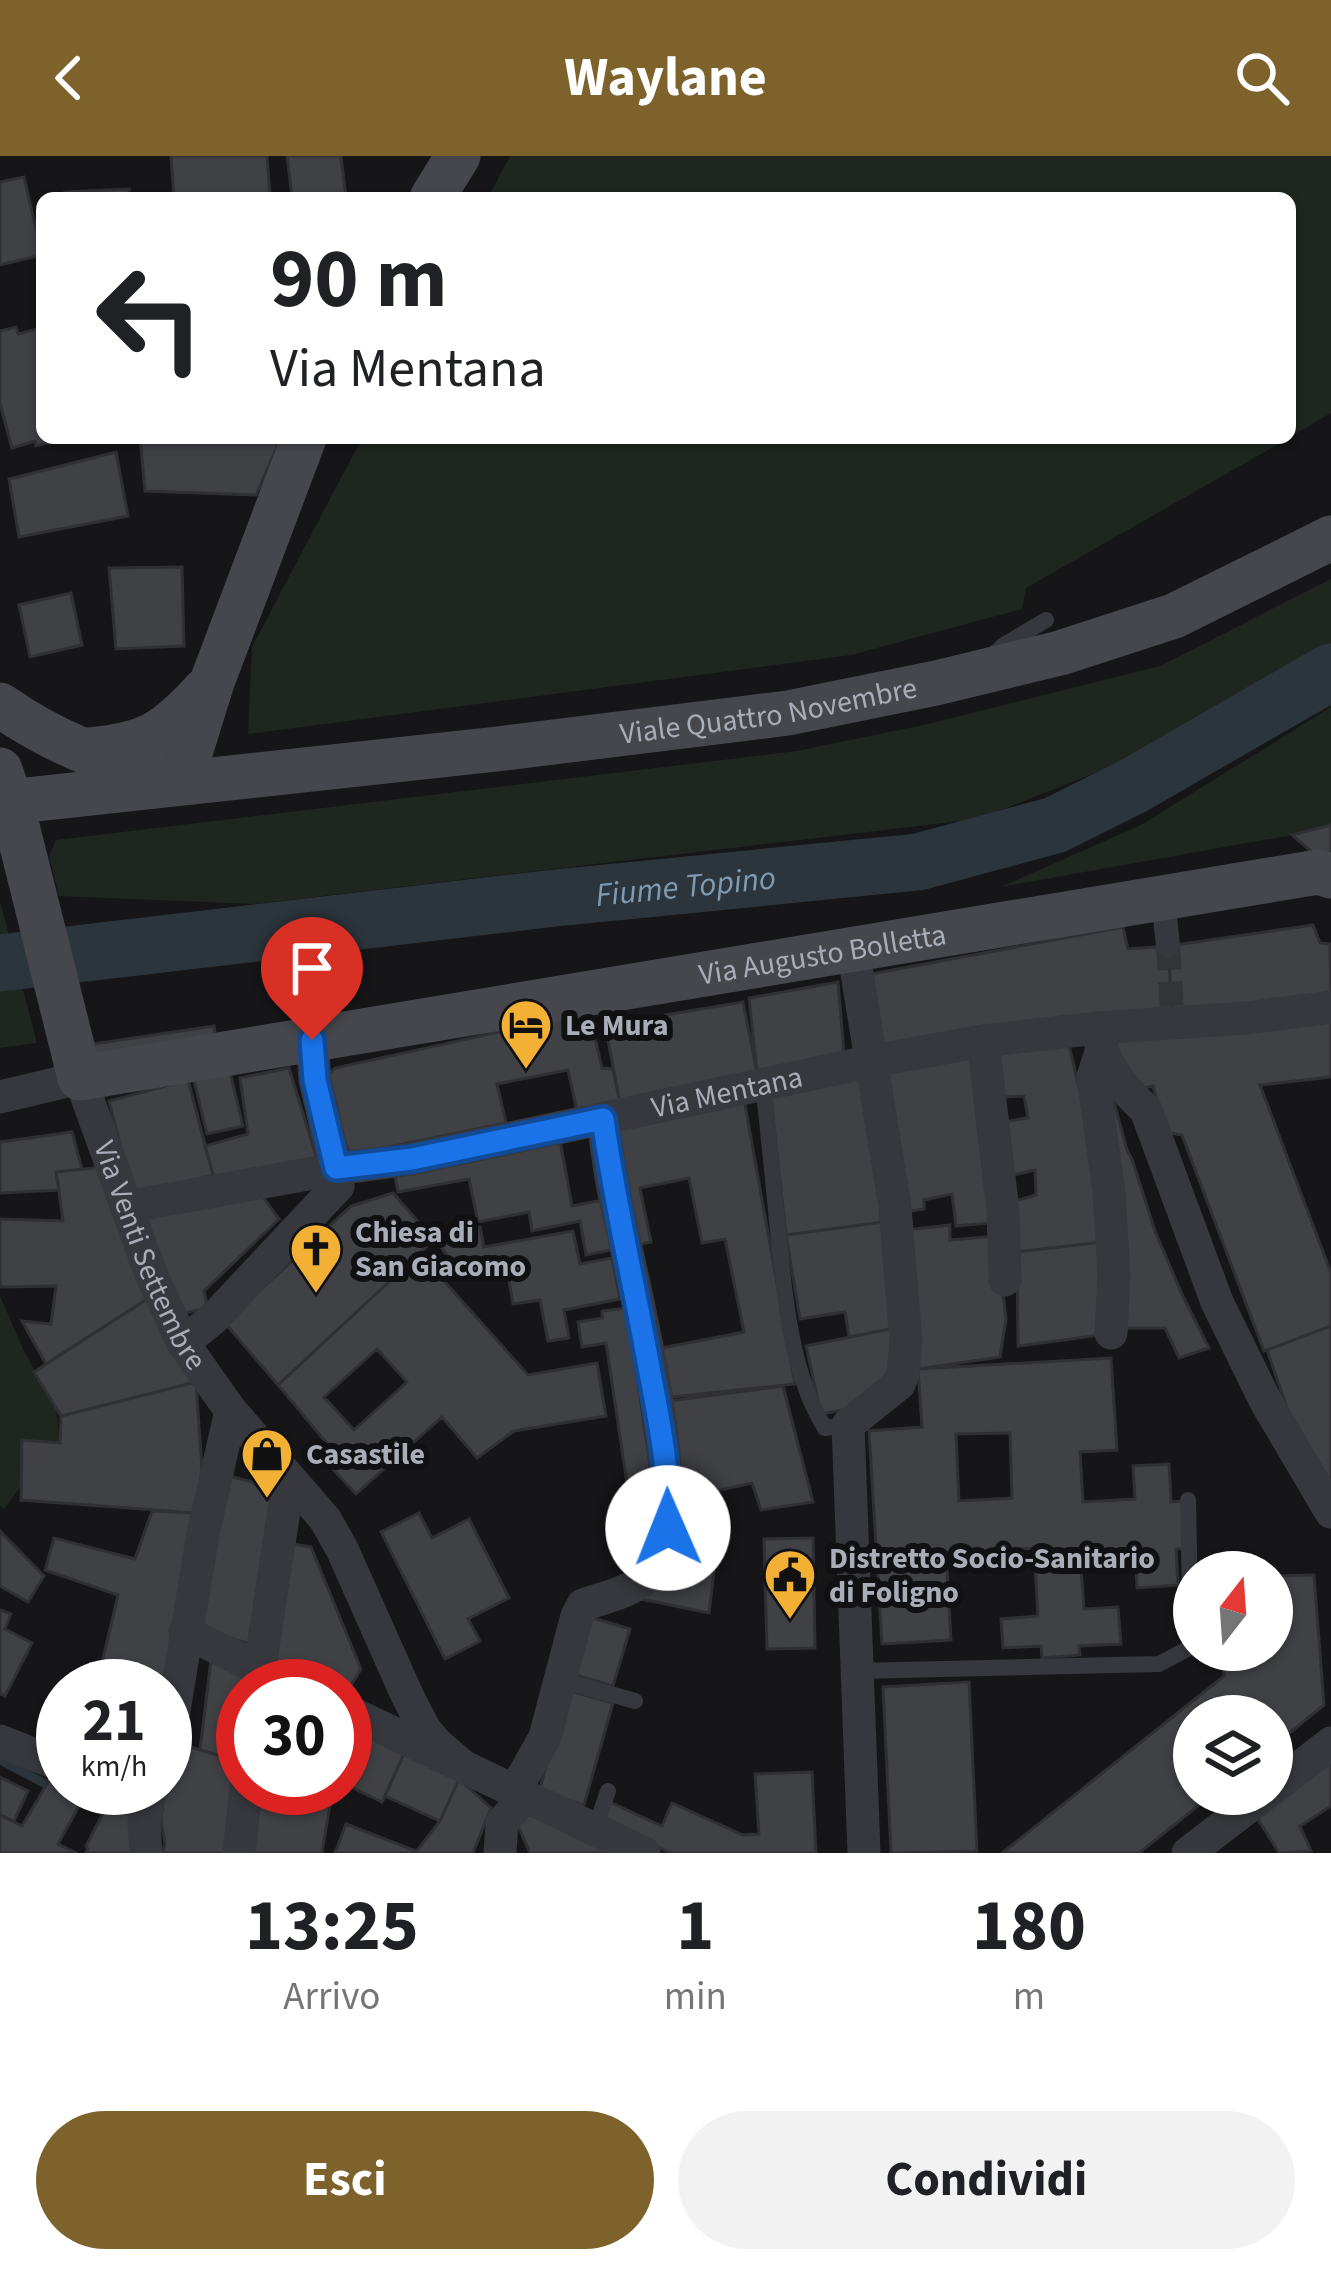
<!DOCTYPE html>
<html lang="it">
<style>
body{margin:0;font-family:"Source Sans 3",sans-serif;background:#f2f2f2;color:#202124;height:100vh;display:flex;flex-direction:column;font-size:45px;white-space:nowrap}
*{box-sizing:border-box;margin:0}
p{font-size:39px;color:#757577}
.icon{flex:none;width:66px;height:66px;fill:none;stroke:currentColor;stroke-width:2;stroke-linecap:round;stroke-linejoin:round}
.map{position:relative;height:1697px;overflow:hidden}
.sheet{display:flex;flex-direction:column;background:#fff;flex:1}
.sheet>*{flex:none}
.top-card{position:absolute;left:36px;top:36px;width:1260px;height:252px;border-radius:18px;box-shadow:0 3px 9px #0004;background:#fff;color:#202124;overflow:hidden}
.needle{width:78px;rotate:17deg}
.controls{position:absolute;left:1173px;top:1395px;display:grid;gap:24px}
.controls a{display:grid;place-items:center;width:120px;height:120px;border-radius:50%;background:#fff;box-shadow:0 3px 9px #0004;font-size:60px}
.speed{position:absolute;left:36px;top:1503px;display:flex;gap:24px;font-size:60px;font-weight:700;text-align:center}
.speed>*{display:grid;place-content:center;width:156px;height:156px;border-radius:50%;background:#fff;box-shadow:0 3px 9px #0004;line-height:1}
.speed small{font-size:30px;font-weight:400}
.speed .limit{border:18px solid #d22;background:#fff;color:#111}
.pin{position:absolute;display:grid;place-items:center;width:102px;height:102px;color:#fff;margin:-123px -51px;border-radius:50% 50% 50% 0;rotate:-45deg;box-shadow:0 0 12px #0007}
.pin .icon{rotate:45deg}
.me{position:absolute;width:132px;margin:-66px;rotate:359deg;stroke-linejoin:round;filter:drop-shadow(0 0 9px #0008)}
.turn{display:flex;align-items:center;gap:42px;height:252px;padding:0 36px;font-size:54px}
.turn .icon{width:156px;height:156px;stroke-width:2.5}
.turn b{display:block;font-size:84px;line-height:102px}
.eta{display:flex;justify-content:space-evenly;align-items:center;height:204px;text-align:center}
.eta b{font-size:72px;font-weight:700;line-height:84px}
.action{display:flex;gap:24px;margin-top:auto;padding:24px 36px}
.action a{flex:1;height:138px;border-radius:72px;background:#7e622b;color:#fff;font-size:48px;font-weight:700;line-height:138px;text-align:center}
.action a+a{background:#f2f2f2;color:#202124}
header{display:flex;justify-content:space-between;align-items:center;height:156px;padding:0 36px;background:#7e622b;color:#fff;font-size:54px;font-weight:700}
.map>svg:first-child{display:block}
.green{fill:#1e261f}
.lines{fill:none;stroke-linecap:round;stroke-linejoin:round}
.stream{stroke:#2c353c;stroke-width:9}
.river{stroke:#2c353c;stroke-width:57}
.building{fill:#404145;stroke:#303034;stroke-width:3;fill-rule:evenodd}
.pedestrian-tunnel{stroke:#333438;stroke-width:24;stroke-dasharray:24 12;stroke-linecap:butt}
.service{stroke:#37383d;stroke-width:16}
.pedestrian{stroke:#37383d;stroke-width:24}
.minor{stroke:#37383d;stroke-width:33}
.secondary{stroke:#45474d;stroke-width:45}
.route-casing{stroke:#114b97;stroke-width:30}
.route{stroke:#1a73e8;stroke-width:21}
.labels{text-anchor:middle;stroke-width:12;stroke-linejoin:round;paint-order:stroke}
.street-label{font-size:30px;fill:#a8adb8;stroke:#111113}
.poi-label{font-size:30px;font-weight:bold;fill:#a8adb8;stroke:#111113;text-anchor:start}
.water-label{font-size:33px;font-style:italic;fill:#7f9bb3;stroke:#111113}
</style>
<header><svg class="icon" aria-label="back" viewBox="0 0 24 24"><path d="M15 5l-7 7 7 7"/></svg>Waylane<svg class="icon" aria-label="search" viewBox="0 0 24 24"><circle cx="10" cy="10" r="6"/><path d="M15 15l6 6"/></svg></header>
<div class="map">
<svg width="1331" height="1697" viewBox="0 0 1331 1697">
<rect width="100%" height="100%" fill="#161618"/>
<path class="green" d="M510,0h821v257l-41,24v-239h-802z
M362,282h927l-263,150 -4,21 -171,46 -603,79 4,-87z
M1331,423v65l-195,113 -158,62 -723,85 -196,-8 -10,-40 7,-16 741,-89 131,-27 232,-58z
M1331,551v118l-39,10 -291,52 140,-62z
M0,745l37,142 -37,5z
M0,1140l24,55 32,57 4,35 -38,-3 -1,46 -17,23 -4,-3z"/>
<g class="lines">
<path class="stream" d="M0,1604l46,24"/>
<path class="river" id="s1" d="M0,807l555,-65 363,-36 137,-37 78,-39 198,-114"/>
</g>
<path class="building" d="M171,0h96l3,38 -41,4h-55z
M287,0h54l5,42h-54z
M24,21l18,78 -42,10v-83z
M129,33v9h-64v-6z
M16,171l2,7 23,-6 1,3v107h25l-31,8 -1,-5 -23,7 -12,-44v-73z
M140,282h141l-25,57 -111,-4z
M116,296l12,64 -109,21 -10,-58z
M182,411l2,79 -68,3 -7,-81z
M71,437l11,52 -52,12 -11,-52z
M1331,669v43l-39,-33z
M1313,769l7,18 10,1 1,54 -159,13 -4,-65z
M1123,771l5,22 40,-3 4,65 -289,41 -17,-77z
M838,826l6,71 -87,20 -8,-75z
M743,846l14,71 -137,30 -15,-78z
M589,856l13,56 11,1 7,34 -43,9 -9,-42 -71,14 9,39 -156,32 -28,-73 13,-14z
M1331,861v60l-71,8 71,188v53l-67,25 -82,-216 -17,-3 -12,-46 -23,5 -18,-55z
M214,870l3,18 -121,18 -3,-18z
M1069,889l20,86 13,111 -85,10 -2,-51 21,-6 -1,-25 -25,6 -8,-54 26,-4 -4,-22 -20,1 -12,-42z
M979,893l21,173 -44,4 -4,-32 -28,6v9l-19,3 -24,-146z
M867,909l24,156 -105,14 -16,-144z
M229,912l14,58 -36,8 -14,-58z
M289,912l28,91 -102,22 -10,-35 43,-12 -8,-56z
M188,924l25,95 -79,23 -25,-97z
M1111,935l16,59 5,9 23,72 26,61 28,56 -30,10 -14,-30h-45z
M744,943l51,285 -123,13 -10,-49 82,-16 -19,-93 -23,4 -13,-65 -49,10 11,54 -65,13 -6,-34 -48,10 -3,-19 -51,10 -9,-43 -71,13 -4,-20 166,-32 12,66 58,-11 -13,-67z
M72,976l10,37 -26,3 3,18 -59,3v-51z
M103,1011l44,132 -101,65 -24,-43 29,3 5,-38 -56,1v-68l63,2 -7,-49z
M258,1034l21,29 -75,72 4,17 -32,7 -38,-100z
M393,1037l41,47 -156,145 -53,-62 126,-117z
M891,1065l9,106 -51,10 -4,-25 -45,7 -14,-84z
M950,1069v15l46,-4 10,83 -6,38 -82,12 -13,-139z
M480,1071l4,20 89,-16 7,33 32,-6 8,41 -56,11 5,28 -21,3 -8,-41 -27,4 -6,-35 -44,8 -26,-35 12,-9z
M1102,1086l-1,93 -83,11 -1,-94z
M405,1111l31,5 92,103 69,-12 9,53 -92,15 -37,27 -35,-41 -86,77 -31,-33 10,-8 -57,-68zM377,1193l30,33 -53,48 -30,-33z
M147,1143l49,83 -135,34 -27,-44z
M627,1152l28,191 -25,4 -24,-160 -24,4 -4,-25 24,-4v-7z
M1331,1170v163l-36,-58 -28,-81z
M900,1171l1,47 -32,31 -48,9 -15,-68z
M1111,1202l6,92 -37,2 3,50 52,-3 -2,-33 36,-2 2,38 12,-1 3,47 -10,1 2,36 -41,3 -2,-38 -55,4 4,55 34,-2 3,37 -42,2 1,9 -38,3 -1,-12 -38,2 -2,-29 37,-3 -4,-68 -88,5 5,87 -69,4 -13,-213 53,-4 -4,-58zM1010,1277l2,65 -53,3 -3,-67z
M196,1226l6,87 -6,44 -175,-13 1,-60 38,3 1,-27z
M783,1230l30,116 -52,8 -9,-27 -44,10 10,46 -9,74 -68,-14 28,-26 17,-45 -17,-127z
M225,1319l28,7 23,25 -22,138 -60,-17z
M152,1355l44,2 -31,173h-54l7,-16 -16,-7 16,-68 -73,-25 9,-32 81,21z
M419,1357l13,25 37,-19 40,79 -41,21 12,22 -35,18 -64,-127z
M0,1375l44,45 -16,26 -28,-16z
M813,1382l2,110 -48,1 -3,-110z
M288,1387l23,4 50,122 -16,26v-9h-39l-36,-20z
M1314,1419l10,130 -52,42v-31h-78v78h19l-74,59h-137l222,-177v-26h48v-74z
M0,1454l11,4 -6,15 27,14 -27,53 -5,-2z
M587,1460l43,13 -17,57 -43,-13z
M211,1503l35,19 -3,8 -4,75 -39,-11z
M969,1526l8,169 -86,2 -8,-166z
M567,1534l46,13 -29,102 -45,-13z
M345,1568l59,30 -22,48 -37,-18z
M173,1586l66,19 -12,92h-64l2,-10 -4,-22 4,-42z
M404,1598l55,25 -19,42 -55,-25z
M1331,1600v50l-31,20 11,25 -32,2 -23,-37z
M57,1611l6,4v17h26l-31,56 19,9h-77v-38l22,11z
M812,1616l4,81h-145l-76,-34 8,-20 59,27 10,-23 71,32 16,-1 -4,-60z
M0,1621l28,14 -14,30 -14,-6z
M459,1623l32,29 -18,45h-58l25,-32z
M257,1632h42l33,5 -10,60h-73z
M112,1640l28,14 2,43h-56l2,-4 -2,-3z
M534,1655l90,42h-94l-15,-34z
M346,1668l70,27 -1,2h-80z"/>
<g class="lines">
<path class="pedestrian-tunnel" d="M1168,790l4,65"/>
<path class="service" d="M991,501l13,-12 42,-25
M763,928c5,46 10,92 14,138 7,66 12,149 48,206l23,-3
M857,1515l302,-7 32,-17 -3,-147
M560,1524l75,21
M595,1673l13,-38"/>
<path class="pedestrian" d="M1163,741l5,49"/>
<g class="minor">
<path d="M853,793l42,258 11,136 -3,31 -4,10 -51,41 16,428"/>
<path d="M1097,872c6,35 23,58 49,82l71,192 49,100 65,110"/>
<path d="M983,885l20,170 2,69"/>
<path d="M1101,896l-8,25 16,115 5,84 -3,57"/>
<path id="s2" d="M0,941l80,-19 71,196 32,69 48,68 94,108 17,30 65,146 18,35 11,13 29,25"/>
<path id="s3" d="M126,1051l210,-38 76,-10 466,-99 105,-19 114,-13 149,-10 85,-11"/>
<path d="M183,1187l31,-25 124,-132 -2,-17 -21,-89 -3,-40"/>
<path d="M185,1476l109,54"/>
<path d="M257,1530l32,-208"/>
<path d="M345,1554l299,143"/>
<path d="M0,1585l63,25"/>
<path d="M165,1593l4,-8 34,-207 28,-123"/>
<path d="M117,1632l30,12"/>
<path d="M1272,1633l59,-46"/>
<path d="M515,1635l30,-54 32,-121 6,-11c25,-9 57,-14 72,-38 38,-61 -26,-299 -41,-374 -5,-24 -8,-49 -11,-74"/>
<path d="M146,1697l-2,-29 6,-36"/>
<path d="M239,1697l7,-65"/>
<path d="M500,1697l2,-30 23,-27"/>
<path d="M1188,1697l77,-59"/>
</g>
<g class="secondary">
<path d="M432,42l26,-42"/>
<path d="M0,549c55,38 97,53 161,71"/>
<path d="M89,594c59,-5 77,-17 117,-61"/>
<path id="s4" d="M0,614l11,32 69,276 1238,-206 13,4"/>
<path d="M181,626l31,-100 92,-244"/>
<path id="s5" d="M0,647l497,-54 291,-36 148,-30 124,-30 114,-37 157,-78"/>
</g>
</g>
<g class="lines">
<g class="route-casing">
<path id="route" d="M312,884l3,40 21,88 76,-9 191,-40c12,86 32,169 47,254 10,51 20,103 18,155"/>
</g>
<use href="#route" class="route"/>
</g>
<defs>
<g id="hotel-pin" transform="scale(2.7)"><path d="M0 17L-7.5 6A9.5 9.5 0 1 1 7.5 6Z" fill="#f2b134" stroke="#111113"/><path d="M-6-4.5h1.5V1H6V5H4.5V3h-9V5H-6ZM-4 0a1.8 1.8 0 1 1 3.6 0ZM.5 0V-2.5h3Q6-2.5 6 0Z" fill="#111"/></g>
<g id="church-pin" transform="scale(2.7)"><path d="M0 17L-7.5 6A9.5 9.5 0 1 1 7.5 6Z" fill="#f2b134" stroke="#111113"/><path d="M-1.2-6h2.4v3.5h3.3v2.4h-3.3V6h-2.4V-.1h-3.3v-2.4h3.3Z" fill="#111"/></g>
<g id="shop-pin" transform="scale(2.7)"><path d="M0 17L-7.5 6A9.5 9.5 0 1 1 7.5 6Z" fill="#f2b134" stroke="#111113"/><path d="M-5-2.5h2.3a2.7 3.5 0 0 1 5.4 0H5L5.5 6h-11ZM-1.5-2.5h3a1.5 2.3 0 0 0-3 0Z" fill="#111"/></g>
<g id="civic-pin" transform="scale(2.7)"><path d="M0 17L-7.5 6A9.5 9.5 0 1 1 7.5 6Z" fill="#f2b134" stroke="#111113"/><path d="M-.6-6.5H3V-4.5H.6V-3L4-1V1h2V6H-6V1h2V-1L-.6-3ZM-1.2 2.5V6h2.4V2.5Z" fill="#111"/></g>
</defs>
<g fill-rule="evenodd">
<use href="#hotel-pin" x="526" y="869"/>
<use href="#church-pin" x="316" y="1093"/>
<use href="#shop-pin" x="267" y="1298"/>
<use href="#civic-pin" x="790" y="1419"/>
</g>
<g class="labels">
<g class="street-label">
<text dy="10" stroke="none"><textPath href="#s5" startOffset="774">Viale Quattro Novembre</textPath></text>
<text dy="10" stroke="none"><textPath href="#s4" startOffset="1071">Via Augusto Bolletta</textPath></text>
<text dy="10" stroke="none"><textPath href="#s3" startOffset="612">Via Mentana</textPath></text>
<text dy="10" stroke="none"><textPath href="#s2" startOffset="273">Via Venti Settembre</textPath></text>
</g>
<g class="poi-label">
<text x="565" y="879">Le Mura</text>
<text x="355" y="1086">Chiesa di<tspan x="355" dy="34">San Giacomo</tspan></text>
<text x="306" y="1308">Casastile</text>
<text x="829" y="1412">Distretto Socio-Sanitario<tspan x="829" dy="34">di Foligno</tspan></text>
</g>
<g class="water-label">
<text dy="12" stroke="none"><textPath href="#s1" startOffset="690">Fiume Topino</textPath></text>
</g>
</g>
</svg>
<div class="controls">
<a><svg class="needle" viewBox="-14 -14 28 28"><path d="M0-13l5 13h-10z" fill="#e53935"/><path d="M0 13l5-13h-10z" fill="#757577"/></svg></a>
<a><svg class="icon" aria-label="layers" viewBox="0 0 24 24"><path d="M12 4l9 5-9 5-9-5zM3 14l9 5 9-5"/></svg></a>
</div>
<div class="speed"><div>21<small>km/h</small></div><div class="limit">30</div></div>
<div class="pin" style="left:312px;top:884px;background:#d93025"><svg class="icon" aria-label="arrive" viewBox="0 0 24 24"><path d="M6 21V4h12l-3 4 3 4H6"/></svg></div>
<svg class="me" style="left:668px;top:1372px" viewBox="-20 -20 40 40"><circle r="19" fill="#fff"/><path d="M0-13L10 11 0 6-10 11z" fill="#1a73e8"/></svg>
<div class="top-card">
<div class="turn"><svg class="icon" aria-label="left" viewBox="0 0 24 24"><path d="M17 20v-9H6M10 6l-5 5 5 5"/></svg><div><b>90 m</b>Via Mentana</div></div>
</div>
</div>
<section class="sheet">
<div class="eta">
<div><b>13:25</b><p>Arrivo</p></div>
<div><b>1</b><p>min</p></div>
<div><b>180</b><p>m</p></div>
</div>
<div class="action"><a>Esci</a><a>Condividi</a></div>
</section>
